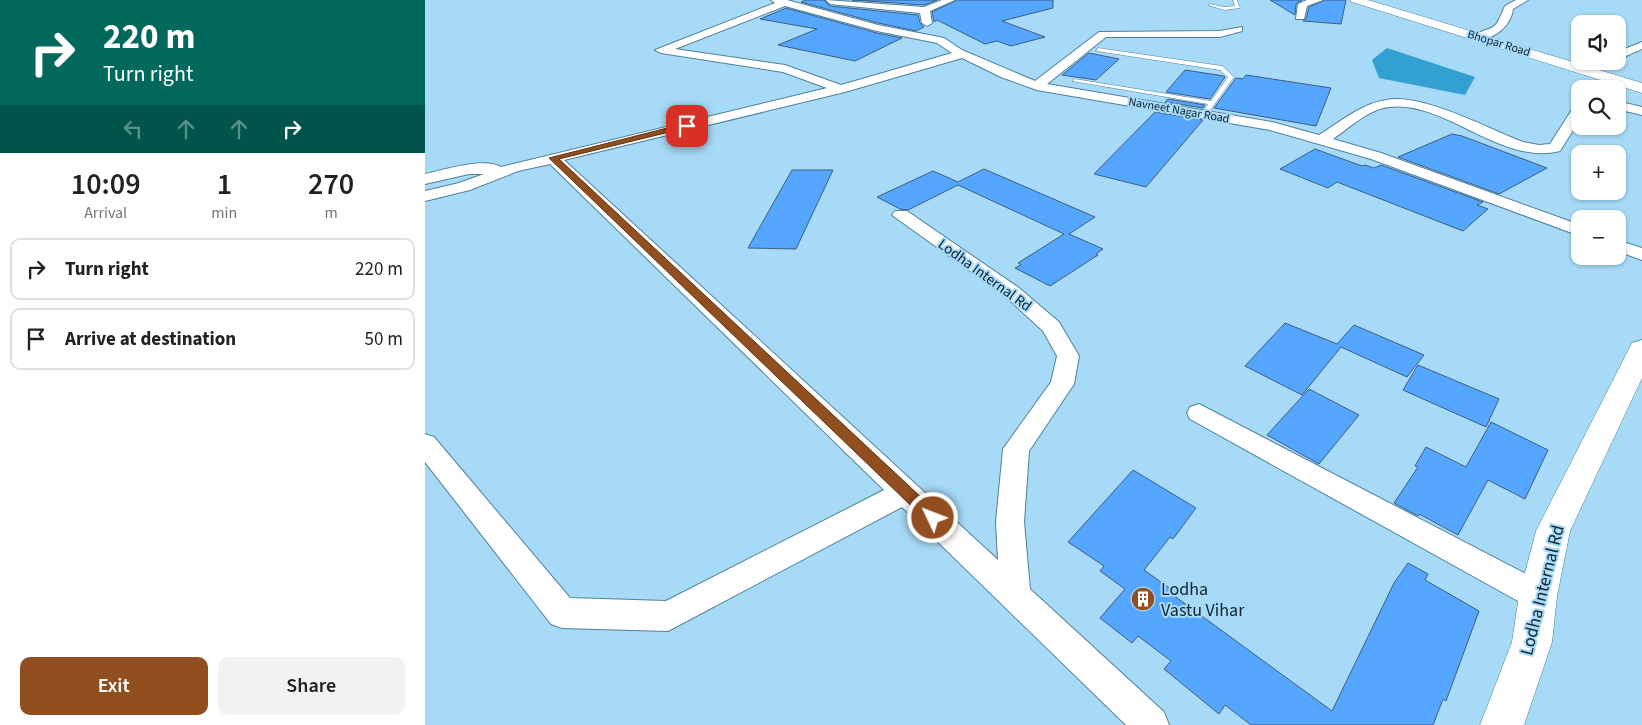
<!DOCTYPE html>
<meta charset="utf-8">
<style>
body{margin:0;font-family:"Source Sans 3",sans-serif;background:#f2f2f2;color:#202124;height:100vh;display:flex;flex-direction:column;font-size:19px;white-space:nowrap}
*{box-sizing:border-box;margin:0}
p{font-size:16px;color:#757577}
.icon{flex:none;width:28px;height:28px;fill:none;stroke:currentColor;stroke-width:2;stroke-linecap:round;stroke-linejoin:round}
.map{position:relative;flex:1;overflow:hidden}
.sheet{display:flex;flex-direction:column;background:#fff;width:425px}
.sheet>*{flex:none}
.banner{background:#00695c;color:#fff;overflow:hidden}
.fabs{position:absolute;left:1146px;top:15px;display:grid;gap:10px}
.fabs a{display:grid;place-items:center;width:55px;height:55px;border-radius:10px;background:#fff;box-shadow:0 1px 4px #0004;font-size:25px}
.pin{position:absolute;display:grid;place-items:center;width:42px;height:42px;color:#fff;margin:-21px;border-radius:10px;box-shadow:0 2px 8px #0006}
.me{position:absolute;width:55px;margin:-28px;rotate:313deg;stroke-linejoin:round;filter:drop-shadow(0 0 4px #0008)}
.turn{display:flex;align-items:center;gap:18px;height:105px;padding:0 20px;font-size:22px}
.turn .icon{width:65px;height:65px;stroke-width:2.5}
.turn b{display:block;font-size:35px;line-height:42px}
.lanes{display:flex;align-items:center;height:48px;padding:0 20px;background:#0003;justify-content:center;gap:25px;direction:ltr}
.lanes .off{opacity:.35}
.eta{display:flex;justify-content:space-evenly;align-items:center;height:85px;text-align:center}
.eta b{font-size:30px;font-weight:600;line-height:35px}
.primary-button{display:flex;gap:10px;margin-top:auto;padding:10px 20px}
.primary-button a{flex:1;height:58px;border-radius:10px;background:#914e1f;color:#fff;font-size:20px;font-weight:600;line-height:58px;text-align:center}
.primary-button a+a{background:#f2f2f2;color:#202124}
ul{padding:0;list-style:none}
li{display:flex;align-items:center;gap:15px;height:62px;margin:0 10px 8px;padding:0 10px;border:2px solid #e0e0e0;border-radius:10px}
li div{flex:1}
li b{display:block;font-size:19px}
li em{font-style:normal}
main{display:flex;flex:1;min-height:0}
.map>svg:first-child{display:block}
.water{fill:#32a1d2}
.building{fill:#55a6fe;stroke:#3e5d7f}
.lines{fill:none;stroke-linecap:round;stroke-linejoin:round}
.service-casing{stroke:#4f819b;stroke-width:1}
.minor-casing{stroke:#4f819b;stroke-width:2}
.tertiary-casing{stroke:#4f819b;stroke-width:1}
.service{fill:#fff;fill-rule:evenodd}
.minor{fill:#fff;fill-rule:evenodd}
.tertiary{fill:#fff;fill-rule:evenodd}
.route{fill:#914e1f;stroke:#5e3314}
.labels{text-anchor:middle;stroke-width:4;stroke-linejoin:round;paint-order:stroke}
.far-street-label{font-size:12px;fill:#0f232e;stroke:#a6daf7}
.street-label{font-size:15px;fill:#0f232e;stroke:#a6daf7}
.near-poi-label{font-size:18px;fill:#0f232e;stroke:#a6daf7;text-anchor:start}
.near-street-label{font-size:18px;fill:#0f232e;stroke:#a6daf7}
</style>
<main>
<section class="sheet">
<div class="banner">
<div class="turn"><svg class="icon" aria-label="right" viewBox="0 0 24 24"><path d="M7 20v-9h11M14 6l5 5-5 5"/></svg><div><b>220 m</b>Turn right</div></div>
<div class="lanes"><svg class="icon off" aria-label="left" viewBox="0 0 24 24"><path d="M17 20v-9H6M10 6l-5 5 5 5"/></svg><svg class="icon off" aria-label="ahead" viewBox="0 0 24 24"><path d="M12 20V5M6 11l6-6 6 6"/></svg><svg class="icon off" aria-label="ahead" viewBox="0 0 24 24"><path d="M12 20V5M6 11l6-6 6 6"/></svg><svg class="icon" aria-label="right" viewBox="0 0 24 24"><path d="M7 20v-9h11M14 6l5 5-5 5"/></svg></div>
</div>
<div class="eta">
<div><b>10:09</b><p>Arrival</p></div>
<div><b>1</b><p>min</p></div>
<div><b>270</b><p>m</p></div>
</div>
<ul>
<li><svg class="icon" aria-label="right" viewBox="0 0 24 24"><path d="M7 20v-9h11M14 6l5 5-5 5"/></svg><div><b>Turn right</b></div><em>220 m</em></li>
<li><svg class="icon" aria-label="arrive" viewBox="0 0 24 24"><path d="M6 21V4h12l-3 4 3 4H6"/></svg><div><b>Arrive at destination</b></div><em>50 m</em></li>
</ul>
<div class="primary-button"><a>Exit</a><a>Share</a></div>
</section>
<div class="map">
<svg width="1217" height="725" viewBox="0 0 1217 725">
<rect width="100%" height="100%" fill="#a6daf7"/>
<path class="water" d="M962,48l88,29 -10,18 -86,-17 -7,-18z"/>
<path class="building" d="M381,0h18l6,6 88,9 2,8 4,4 -8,4 -38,-8 -77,-21z
M427,0h85l-13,5z
M532,0h96v8l-51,13 43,16 -34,9 -14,-5 -12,3 -48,-24 -3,2 -2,-10z
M845,0h32l-6,4 -1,11z
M900,0h21l-5,24 -38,-3 3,-2 3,-12z
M361,8l91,25 25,5 -47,23 -77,-16 39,-16 -57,-10z
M664,53l30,6 -23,21 -34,-5z
M760,70l39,6 1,1 -15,22 -44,-7z
M821,75l85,13 -15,38 -102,-18 22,-30 7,1z
M743,99l37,6 -2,3 -38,-6z
M730,112l48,8 -57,67 -52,-13z
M1027,134l10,2 85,32 -48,26 -101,-37z
M890,149l47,17 3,-1 9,3 7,-3 102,37 -6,3 11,4 -25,22 -126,-49 -9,6 -48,-19z
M559,169l111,48 -26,17 34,15 -7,5 2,1 -48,31 -35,-18 6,-3 -3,-2 46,-29 -106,-49 -50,25 -8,-1 -23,-12 56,-26 25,11z
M367,170h41l-37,79 -48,-1z
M860,323l52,21 17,-19 70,30 -17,22 -66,-30 -39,48 -57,-29z
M993,365l81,34 -13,28 -83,-37z
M884,389l50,26 -40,49 -52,-29z
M1066,422l57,28 -23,49 -37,-19 -30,55 -39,-21 -1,2 -24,-13 24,-36 -3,-1 11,-19 40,20z
M708,470l63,38 -23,31 -3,-2 -26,33 31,22 -2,3 159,116 62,-128 14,-20 20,11 -3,6 54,31 -33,90 -3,-2 -10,26h-182l-26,-20 -6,9 -55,-45 7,-8 -33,-25 -6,7 -32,-25 25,-29 -25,-18 4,-5 -36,-24z"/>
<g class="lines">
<g class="service-casing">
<path id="service" d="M808,0h4l3,8 -16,2 -16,-5 2,-1 14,3 11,-1z
M673,48l124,18 12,11 -28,39 -2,1 -3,-2 7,-11 -136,-23 3,-2 136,22 17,-24 -8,-7 -124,-19z"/>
</g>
<g class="minor-casing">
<path id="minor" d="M346,0h16l91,25 66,13 18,12 73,31 64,-49 121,-1 22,-4v4l-22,6h-114l-59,47 225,38 47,13c21,-13 42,-31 67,-35 37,-7 102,29 137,42l16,3 11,-1 25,-39 5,-1v15l-20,32c-59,15 -115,-51 -171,-44 -20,2 -40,21 -56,32l48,14 199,72v11l-209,-77 -101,-29 -233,-40 -36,-13 -39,-19 -117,34 -281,68 434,400 -2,-38 7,-73 48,-67 6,-26 -14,-25 -38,-35 -113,-81 3,-4h12l112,77 40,34 20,34 -5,28 -45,67 -5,71 6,67 134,123 5,13h-43l-224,-218 -234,124 -106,-3 -11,-4 -126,-162v-28l9,3 136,161 96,3 218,-111 -334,-326 -32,7 -48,19 -45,11v-10l34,-8 25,-9h-15l-44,10v-10c18,-4 60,-17 76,-7l326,-79 -44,-16 -122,-19 -6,-3 120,-47zM360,6l92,25 60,12 15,10 -111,32 -56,-20 -110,-16z
M401,0l98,7 18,-7h13l-25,11 2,12 -5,3 -5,-3 -2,-10 -90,-9z
M882,0h16l-16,6 -3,13h-8l2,-15z
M1091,0h12l-15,9c-2,18 -21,33 -39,29v-4c25,-8 21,-6 31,-28z
M1217,42v7l-25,11v-8z
M1172,61h16l-26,13 -6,-4z
M1192,101l25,6v8l-25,-6z
M1192,240l25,8v12l-25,-9z
M774,404l350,182 4,10 -4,10 -11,4 -11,-4 -337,-187 -3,-6 3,-6z"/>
</g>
<g class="tertiary-casing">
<path id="tertiary" d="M925,0h18l274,83v10l-290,-91z
M1217,340v38l-72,153 -13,65 -5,46 -28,83h-44l32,-83 7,-46 17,-65 93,-182 3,-6z"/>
</g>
<use href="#service" class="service"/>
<use href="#minor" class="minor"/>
<use href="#tertiary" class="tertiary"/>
</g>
<path class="route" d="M262,123l3,4 -131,32 379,354 2,5 -2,4 -5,2 -5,-2 -379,-364z"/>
<defs>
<g id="building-disc" transform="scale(1.25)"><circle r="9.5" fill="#914e1f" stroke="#a6daf7"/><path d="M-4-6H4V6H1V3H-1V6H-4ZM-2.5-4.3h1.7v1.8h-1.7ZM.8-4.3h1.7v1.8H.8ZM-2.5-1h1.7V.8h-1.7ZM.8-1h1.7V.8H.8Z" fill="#fff"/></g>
</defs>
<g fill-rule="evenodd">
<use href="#building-disc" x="718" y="599"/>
</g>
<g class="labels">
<g class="far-street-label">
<text transform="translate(1074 43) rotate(17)" y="4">Bhopar Road</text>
<text transform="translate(754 110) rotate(10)" y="4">Navneet Nagar Road</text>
</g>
<g class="street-label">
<text transform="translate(560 275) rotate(36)" y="5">Lodha Internal Rd</text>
</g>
<g class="near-poi-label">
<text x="736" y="595">Lodha<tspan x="736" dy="21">Vastu Vihar</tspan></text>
</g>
<g class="near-street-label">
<text transform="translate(1117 590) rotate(-76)" y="6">Lodha Internal Rd</text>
</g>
</g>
</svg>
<div class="fabs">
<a><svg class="icon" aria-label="sound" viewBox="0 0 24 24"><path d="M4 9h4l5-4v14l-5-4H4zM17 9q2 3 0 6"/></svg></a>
<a><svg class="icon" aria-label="search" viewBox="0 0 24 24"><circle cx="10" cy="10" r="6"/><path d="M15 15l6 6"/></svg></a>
<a>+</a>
<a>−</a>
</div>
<div class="pin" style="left:262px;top:126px;background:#d93025"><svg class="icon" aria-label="arrive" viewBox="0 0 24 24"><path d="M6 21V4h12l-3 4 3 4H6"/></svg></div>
<svg class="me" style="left:508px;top:518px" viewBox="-20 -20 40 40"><circle r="17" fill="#914e1f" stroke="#fff" stroke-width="3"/><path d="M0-11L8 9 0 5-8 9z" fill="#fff"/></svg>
</div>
</main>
